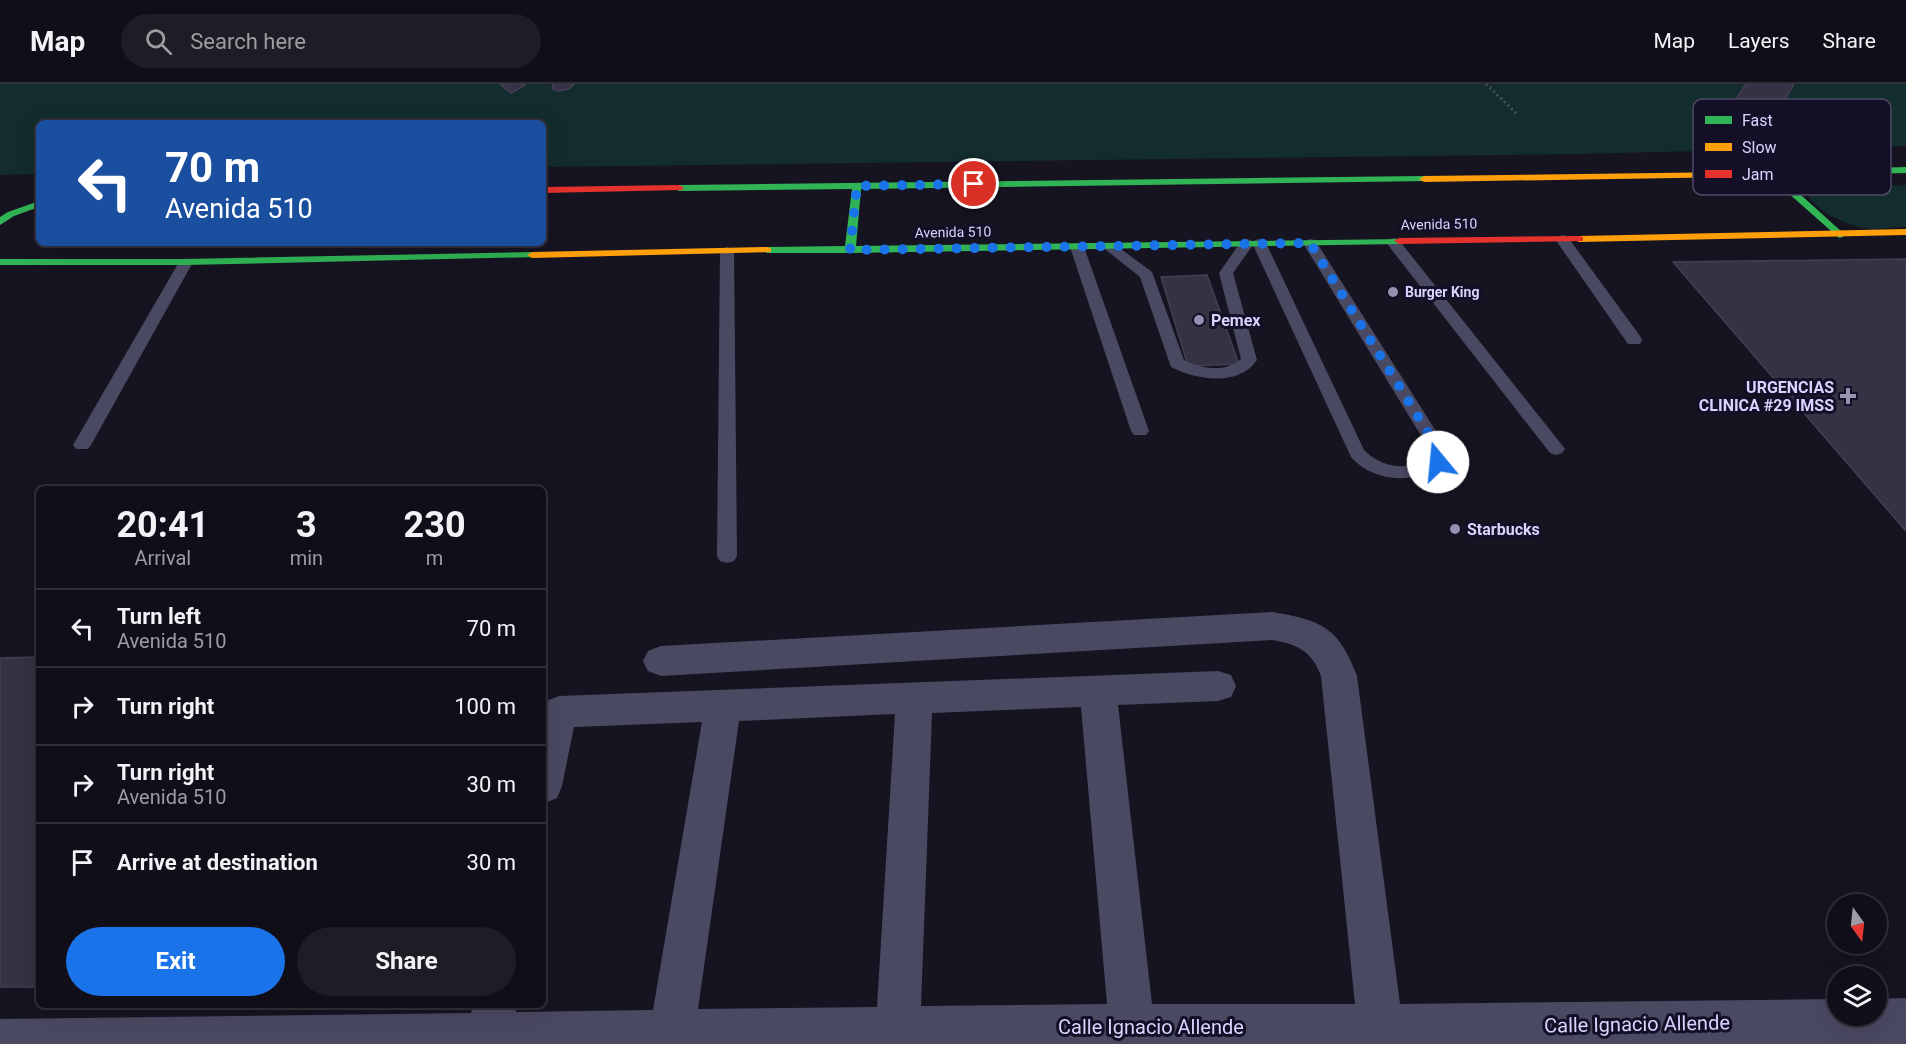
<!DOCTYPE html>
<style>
body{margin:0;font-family:Roboto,sans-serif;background:#1e1d26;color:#f1f3f6;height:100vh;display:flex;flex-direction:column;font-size:22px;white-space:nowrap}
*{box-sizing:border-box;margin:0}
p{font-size:20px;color:#9c9ca2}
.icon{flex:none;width:33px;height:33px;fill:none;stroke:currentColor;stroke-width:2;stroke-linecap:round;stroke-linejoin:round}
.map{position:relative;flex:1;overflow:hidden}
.panel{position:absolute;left:36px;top:402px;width:510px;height:522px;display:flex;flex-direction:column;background:#100f19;border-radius:9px;box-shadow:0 6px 24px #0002,0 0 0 2px #302f38}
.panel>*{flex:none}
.banner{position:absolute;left:36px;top:36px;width:510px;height:126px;border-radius:9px;box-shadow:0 6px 24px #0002,0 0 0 2px #302f38;background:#1a4fa0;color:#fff;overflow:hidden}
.needle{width:39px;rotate:165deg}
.tools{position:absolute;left:1827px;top:810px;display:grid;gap:12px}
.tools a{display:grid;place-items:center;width:60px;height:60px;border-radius:50%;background:#100f19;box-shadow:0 6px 24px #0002,0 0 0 2px #302f38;font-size:30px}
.pin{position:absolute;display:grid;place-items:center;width:51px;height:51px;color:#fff;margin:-26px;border:3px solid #fff;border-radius:50%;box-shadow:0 2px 6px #0007}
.me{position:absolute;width:66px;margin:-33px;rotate:343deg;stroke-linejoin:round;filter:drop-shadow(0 0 4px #0008)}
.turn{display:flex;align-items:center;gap:21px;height:126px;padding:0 30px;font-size:27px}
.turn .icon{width:78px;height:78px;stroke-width:2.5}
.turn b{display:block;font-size:42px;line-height:51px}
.eta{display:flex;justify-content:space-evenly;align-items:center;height:102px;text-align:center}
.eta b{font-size:36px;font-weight:700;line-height:42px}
.button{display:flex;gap:12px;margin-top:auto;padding:12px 30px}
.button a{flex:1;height:69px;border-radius:36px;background:#1a73e8;color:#fff;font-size:24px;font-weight:700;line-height:69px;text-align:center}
.button a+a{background:#1e1d26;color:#f1f3f6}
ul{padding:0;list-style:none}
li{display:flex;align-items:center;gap:18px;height:78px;padding:0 30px;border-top:2px solid #302f38}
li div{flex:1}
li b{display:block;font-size:22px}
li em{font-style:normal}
header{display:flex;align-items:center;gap:36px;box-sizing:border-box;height:84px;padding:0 30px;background:#100f19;border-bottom:2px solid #302f38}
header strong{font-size:28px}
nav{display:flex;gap:33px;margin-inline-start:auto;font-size:21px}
.search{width:420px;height:54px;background:#1e1d26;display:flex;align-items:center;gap:15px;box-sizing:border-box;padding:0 21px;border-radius:33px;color:#9c9ca2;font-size:22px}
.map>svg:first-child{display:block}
.green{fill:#132c2d}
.building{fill:#343243;stroke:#433f54;stroke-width:1.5}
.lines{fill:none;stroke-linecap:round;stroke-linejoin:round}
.path{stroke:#44505f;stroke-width:3;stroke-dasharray:2 3;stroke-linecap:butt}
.lane{fill:#4a4962;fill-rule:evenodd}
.street{fill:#4a4962;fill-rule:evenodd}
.fast{fill:#30b455;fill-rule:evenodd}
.slow{fill:#ff9f0a;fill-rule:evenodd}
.jam{fill:#e5322d;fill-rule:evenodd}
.route{stroke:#1a73e8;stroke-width:10;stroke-dasharray:0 18}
.poi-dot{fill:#9591b1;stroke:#130f26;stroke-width:2}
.labels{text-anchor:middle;stroke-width:6;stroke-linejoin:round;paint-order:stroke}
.far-street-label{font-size:14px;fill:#d9d4ff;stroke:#130f26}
.far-poi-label{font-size:14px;font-weight:bold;fill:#d9d4ff;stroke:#130f26;text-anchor:start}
.poi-label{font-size:16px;font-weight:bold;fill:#d9d4ff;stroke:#130f26;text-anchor:start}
.near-street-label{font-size:20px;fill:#d9d4ff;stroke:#130f26}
.key{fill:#130f26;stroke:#4e4a67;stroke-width:1.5}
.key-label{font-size:16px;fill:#d9d4ff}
</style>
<header>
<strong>Map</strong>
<div class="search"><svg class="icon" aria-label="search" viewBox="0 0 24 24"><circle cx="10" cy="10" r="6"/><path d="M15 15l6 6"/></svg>Search here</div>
<nav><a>Map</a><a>Layers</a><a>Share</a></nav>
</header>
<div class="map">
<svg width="1906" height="960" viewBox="0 0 1906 960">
<rect width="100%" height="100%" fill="#161421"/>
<path class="green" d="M0,0h1906v62l-328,8 -1035,13v-44h-504v51l-39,1z
M1906,101v42c-11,0 -23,2 -34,2 -21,-1 -56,-17 -66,-36l18,-3z"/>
<path class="building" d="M500,0h23l2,1 -14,8z
M553,0h21l-5,5 -11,2 -6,-3z
M1746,0h48l-24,41 -43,-12z
M1906,175v272l-233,-269z
M1207,191l32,89 -51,2 -27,-89z
M39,573v330h-39v-329z"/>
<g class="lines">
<path class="path" d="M1486,0l32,31"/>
<path class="lane" d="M1562,151l5,1 73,100 2,4 -2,4h-12l-73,-105z
M1393,154l5,1 164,206 3,4 -3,4 -6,2 -6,-2 -162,-208 -2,-3z
M1247,155l6,2 6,-2 7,4 98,207c17,18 44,21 66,9l-2,-12 -125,-204 7,-4 5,1 131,207 2,8 -4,11c-29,17 -69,18 -93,-9l-98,-212 -20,28 24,87c-18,27 -61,20 -86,7l-31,-90 -39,-31 2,-3h10l39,29 32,88c17,9 42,13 57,-1l-22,-86 23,-33z
M1077,159l7,4 65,184 -3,4h-12l-3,-4 -61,-184z
M727,163l7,4 3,305 -3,5 -7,2 -7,-2 -3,-5 3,-305z
M186,174l7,4 -102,183 -3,4h-12l-3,-4 106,-183z"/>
<path class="street" d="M1272,528c50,8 67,16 85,64l43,328 438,-5v17h38v-17l30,-1v46h-1906v-25l471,-6 2,-8h44l-1,7 137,-2 49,-288 -128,5 -12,59 -5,12 -14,6v-97l3,-6 13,-5 659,-25 13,4 5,11 -5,11 -13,4 -100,4 34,299h203l-34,-328c-9,-25 -24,-32 -49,-36l-611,36 -13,-5 -5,-10 5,-10 13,-5zM1081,623l26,297 -186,2 11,-293zM895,630l-18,293 -179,2 41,-288z"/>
<path class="fast" d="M1906,83v6l-126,3 63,57v4l-4,1 -69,-61 -37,1 -5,-3 5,-3z
M1424,92l3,1v4l-566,8 -5,57 547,-7v4l-4,1 -549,9h-83l-5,-3 5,-3 78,-1 7,-57 -173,2 -5,-3 5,-3z
M39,117v6l-25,9 -14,9v-8l8,-5z
M532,168l4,1v4l-350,8h-186v-6h186z"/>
<path class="slow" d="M1733,88l3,1v4l-312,5 -5,-3 5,-3z
M1906,145v6l-327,7 -5,-3 5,-3z
M767,163l4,1v4l-239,6 -5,-3 5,-3z"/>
<path class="jam" d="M679,101l5,3 -2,2 -139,3v-6z
M1579,152l4,1v4l-184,3 -5,-3 5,-3z"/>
</g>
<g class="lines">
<path class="route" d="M974,100l-117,2 -7,64 460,-7 127,204 2,7 -1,8"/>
</g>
<g class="poi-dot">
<circle cx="1393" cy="208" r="6"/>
<circle cx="1199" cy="236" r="6"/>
<path d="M1845 303h6v6h6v6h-6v6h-6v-6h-6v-6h6z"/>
<circle cx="1455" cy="445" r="6"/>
</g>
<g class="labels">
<g class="far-street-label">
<text transform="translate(1439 140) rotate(-1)" y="5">Avenida 510</text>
<text transform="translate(953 148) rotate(-1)" y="5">Avenida 510</text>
</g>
<g class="far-poi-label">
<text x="1405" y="213">Burger King</text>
</g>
<g class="poi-label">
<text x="1211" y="242">Pemex</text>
<text x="1834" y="309" text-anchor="end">URGENCIAS<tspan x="1834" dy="18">CLINICA #29 IMSS</tspan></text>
<text x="1467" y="451">Starbucks</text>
</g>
<g class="near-street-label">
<text transform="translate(1637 940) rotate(-1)" y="7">Calle Ignacio Allende</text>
<text x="1151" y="950">Calle Ignacio Allende</text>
</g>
</g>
<rect x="1693" y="15" width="198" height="96" rx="9" class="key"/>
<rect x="1705" y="32" width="27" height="8" fill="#30b455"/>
<rect x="1705" y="59" width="27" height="8" fill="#ff9f0a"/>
<rect x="1705" y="86" width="27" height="8" fill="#e5322d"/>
<g class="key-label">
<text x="1742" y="42">Fast</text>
<text x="1742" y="69">Slow</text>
<text x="1742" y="96">Jam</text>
</g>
</svg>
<div class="tools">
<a><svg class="needle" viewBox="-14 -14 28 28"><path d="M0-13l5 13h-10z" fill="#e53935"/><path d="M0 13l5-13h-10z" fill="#9c9ca2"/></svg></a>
<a><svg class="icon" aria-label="layers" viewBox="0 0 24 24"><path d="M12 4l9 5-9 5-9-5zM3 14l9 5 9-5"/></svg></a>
</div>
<div class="pin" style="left:974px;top:100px;background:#d93025"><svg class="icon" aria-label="arrive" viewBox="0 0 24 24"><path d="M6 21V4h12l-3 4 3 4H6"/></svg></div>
<svg class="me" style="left:1438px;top:378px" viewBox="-20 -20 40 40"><circle r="19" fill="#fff"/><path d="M0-13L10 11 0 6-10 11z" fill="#1a73e8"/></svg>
<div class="banner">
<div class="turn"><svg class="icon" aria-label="left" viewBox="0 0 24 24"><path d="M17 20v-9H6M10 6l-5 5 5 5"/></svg><div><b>70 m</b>Avenida 510</div></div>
</div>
<section class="panel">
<div class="eta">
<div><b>20:41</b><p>Arrival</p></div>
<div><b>3</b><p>min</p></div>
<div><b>230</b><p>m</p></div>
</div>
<ul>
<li><svg class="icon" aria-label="left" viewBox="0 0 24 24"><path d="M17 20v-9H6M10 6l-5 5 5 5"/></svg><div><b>Turn left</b><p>Avenida 510</p></div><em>70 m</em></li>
<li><svg class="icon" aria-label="right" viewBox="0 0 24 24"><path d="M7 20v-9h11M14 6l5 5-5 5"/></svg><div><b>Turn right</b></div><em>100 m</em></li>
<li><svg class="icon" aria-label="right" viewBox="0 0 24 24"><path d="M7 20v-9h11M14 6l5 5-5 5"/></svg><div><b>Turn right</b><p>Avenida 510</p></div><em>30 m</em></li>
<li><svg class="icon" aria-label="arrive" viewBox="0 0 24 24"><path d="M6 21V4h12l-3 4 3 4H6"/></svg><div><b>Arrive at destination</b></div><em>30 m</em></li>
</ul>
<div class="button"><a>Exit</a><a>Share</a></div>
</section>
</div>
